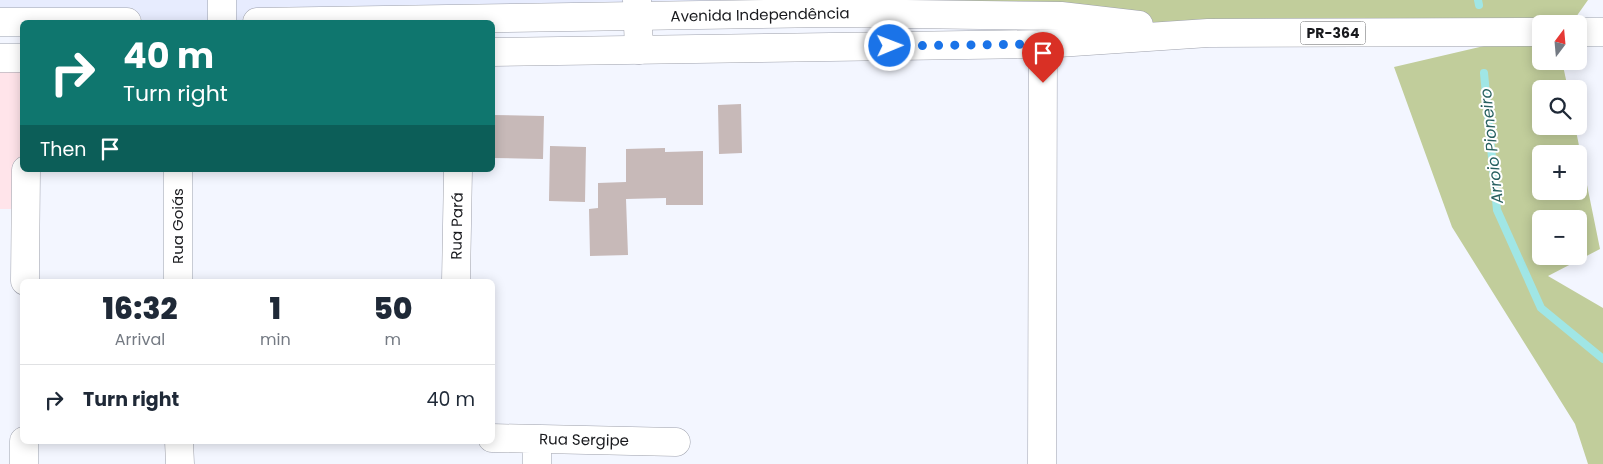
<!DOCTYPE html>
<meta charset="utf-8">
<style>
body{margin:0;font-family:Poppins,sans-serif;background:#f6f6f7;color:#1f2937;height:100vh;display:flex;flex-direction:column;font-size:19px;white-space:nowrap}
*{box-sizing:border-box;margin:0}
p{font-size:16px;color:#747a83}
.icon{flex:none;width:28px;height:28px;fill:none;stroke:currentColor;stroke-width:2;stroke-linecap:round;stroke-linejoin:round}
.map{position:relative;flex:1;overflow:hidden}
.drawer{position:absolute;left:20px;top:279px;width:475px;height:165px;display:flex;flex-direction:column;background:#fff;border-radius:8px;box-shadow:0 2px 12px #0003}
.drawer>*{flex:none}
.top-card{position:absolute;left:20px;top:20px;width:475px;height:152px;border-radius:8px;box-shadow:0 2px 12px #0003;background:#0f766e;color:#fff;overflow:hidden}
.needle{width:32px;rotate:16deg}
.controls{position:absolute;left:1532px;top:15px;display:grid;gap:10px}
.controls a{display:grid;place-items:center;width:55px;height:55px;border-radius:8px;background:#fff;box-shadow:0 2px 12px #0003;font-size:25px}
.pin{position:absolute;display:grid;place-items:center;width:42px;height:42px;color:#fff;margin:-51px -21px;border-radius:50% 50% 50% 0;rotate:-45deg;box-shadow:0 0 5px #0007}
.pin .icon{rotate:45deg}
.me{position:absolute;width:55px;margin:-28px;rotate:89deg;stroke-linejoin:round;filter:drop-shadow(0 0 4px #0008)}
.turn{display:flex;align-items:center;gap:18px;height:105px;padding:0 20px;font-size:22px}
.turn .icon{width:65px;height:65px;stroke-width:2.5}
.turn b{display:block;font-size:35px;line-height:42px}
.then{display:flex;align-items:center;height:48px;padding:0 20px;background:#0003;gap:10px;font-size:19px}
.eta{display:flex;justify-content:space-evenly;align-items:center;height:85px;text-align:center}
.eta b{font-size:30px;font-weight:800;line-height:35px}
ul{padding:0;list-style:none}
li{display:flex;align-items:center;gap:15px;height:70px;padding:0 20px;border-top:1px solid #e0e1e3}
li div{flex:1}
li b{display:block;font-size:19px}
li em{font-style:normal}
.map>svg:first-child{display:block}
.commercial{fill:#ffe4ea}
.built{fill:#e7ecfe}
.forest{fill:#c1cd9b;fill-rule:evenodd}
.lines{fill:none;stroke-linecap:round;stroke-linejoin:round}
.stream{stroke:#a0e6e5;stroke-width:8}
.building{fill:#c7b9b8}
.minor-casing{stroke:#9ea1ac;stroke-width:29}
.major-casing{stroke:#9ea1ac;stroke-width:29}
.minor{stroke:#fff;stroke-width:28}
.major{stroke:#fff;stroke-width:28}
.route{stroke:#1a73e8;stroke-width:9;stroke-dasharray:0 16.2}
.labels{text-anchor:middle;stroke-width:4;stroke-linejoin:round;paint-order:stroke}
.shield{fill:#fff;stroke:#5d5e61;stroke-width:1}
.shield-label{font-size:14px;font-weight:bold;fill:#18191d}
.street-label{font-size:15px;fill:#18191d;stroke:#fff}
.water-label{font-size:16px;font-style:italic;fill:#276060;stroke:#fff}
</style>
<div class="map">
<svg width="1603" height="464" viewBox="0 0 1603 464">
<rect width="100%" height="100%" fill="#f3f6ff"/>
<path class="commercial" d="M0,58h22v112l3,39h-25z"/>
<path class="built" d="M0,0h829l-572,22h-257z"/>
<path class="forest" d="M829,0h759l-17,24 -363,9z
M1541,45v16h21l6,28h-27v37h34l25,123 -52,27 55,32v156h-15l-13,-40 -123,-197 -58,-160 90,-21zM1541,154h38v37h-38zM1541,219h38v37h-38z"/>
<g class="lines">
<path class="stream" d="M1478,0l1,5
M1484,73l13,137 44,98 62,51"/>
</g>
<path class="building" d="M741,104l1,49 -23,1 -1,-49z
M492,115l52,1 -1,43 -51,-1z
M550,146l36,1 -1,55 -36,-1z
M665,148v4l38,-1v54h-37v-7l-40,1 2,56 -38,1 -1,-47 9,-1v-25l28,-1v-33z"/>
<g class="lines">
<g class="minor-casing">
<path id="minor" d="M222,0v22
M637,0l2,50
M178,170v111
M25,281l1,-111
M456,281l2,-111
M492,438l184,4
M537,439v25
M179,441l1,23
M24,464v-23
M1042,464l1,-420"/>
</g>
<g class="major-casing">
<path id="major" d="M0,22h127
M257,22l572,-9 232,3 78,9
M1579,32h24
M492,52l551,-8 165,-11 333,-1
M0,58h22"/>
</g>
<use href="#minor" class="minor"/>
<use href="#major" class="major"/>
</g>
<g class="lines">
<path class="route" d="M890,46l153,-2v39"/>
</g>
<g class="labels">
<rect class="shield" x="1300.5" y="21.5" width="65" height="23" rx="4"/>
<g class="shield-label">
<text x="1333" y="38">PR-364</text>
</g>
<g class="street-label">
<text transform="translate(760 15) rotate(-1)" y="5">Avenida Independência</text>
<text transform="translate(178 226) rotate(-90)" y="5">Rua Goiás</text>
<text transform="translate(457 226) rotate(-89)" y="5">Rua Pará</text>
<text transform="translate(584 440) rotate(1)" y="5">Rua Sergipe</text>
</g>
<g class="water-label">
<text transform="translate(1491 146) rotate(-96)" y="6">Arroio Pioneiro</text>
</g>
</g>
</svg>
<div class="controls">
<a><svg class="needle" viewBox="-14 -14 28 28"><path d="M0-13l5 13h-10z" fill="#e53935"/><path d="M0 13l5-13h-10z" fill="#747a83"/></svg></a>
<a><svg class="icon" aria-label="search" viewBox="0 0 24 24"><circle cx="10" cy="10" r="6"/><path d="M15 15l6 6"/></svg></a>
<a>+</a>
<a>−</a>
</div>
<div class="pin" style="left:1043px;top:83px;background:#d93025"><svg class="icon" aria-label="arrive" viewBox="0 0 24 24"><path d="M6 21V4h12l-3 4 3 4H6"/></svg></div>
<svg class="me" style="left:890px;top:46px" viewBox="-20 -20 40 40"><circle r="17" fill="#1a73e8" stroke="#fff" stroke-width="3"/><path d="M0-11L8 9 0 5-8 9z" fill="#fff"/></svg>
<div class="top-card">
<div class="turn"><svg class="icon" aria-label="right" viewBox="0 0 24 24"><path d="M7 20v-9h11M14 6l5 5-5 5"/></svg><div><b>40 m</b>Turn right</div></div>
<div class="then">Then<svg class="icon" aria-label="arrive" viewBox="0 0 24 24"><path d="M6 21V4h12l-3 4 3 4H6"/></svg></div>
</div>
<section class="drawer">
<div class="eta">
<div><b>16:32</b><p>Arrival</p></div>
<div><b>1</b><p>min</p></div>
<div><b>50</b><p>m</p></div>
</div>
<ul>
<li><svg class="icon" aria-label="right" viewBox="0 0 24 24"><path d="M7 20v-9h11M14 6l5 5-5 5"/></svg><div><b>Turn right</b></div><em>40 m</em></li>
</ul>
</section>
</div>
